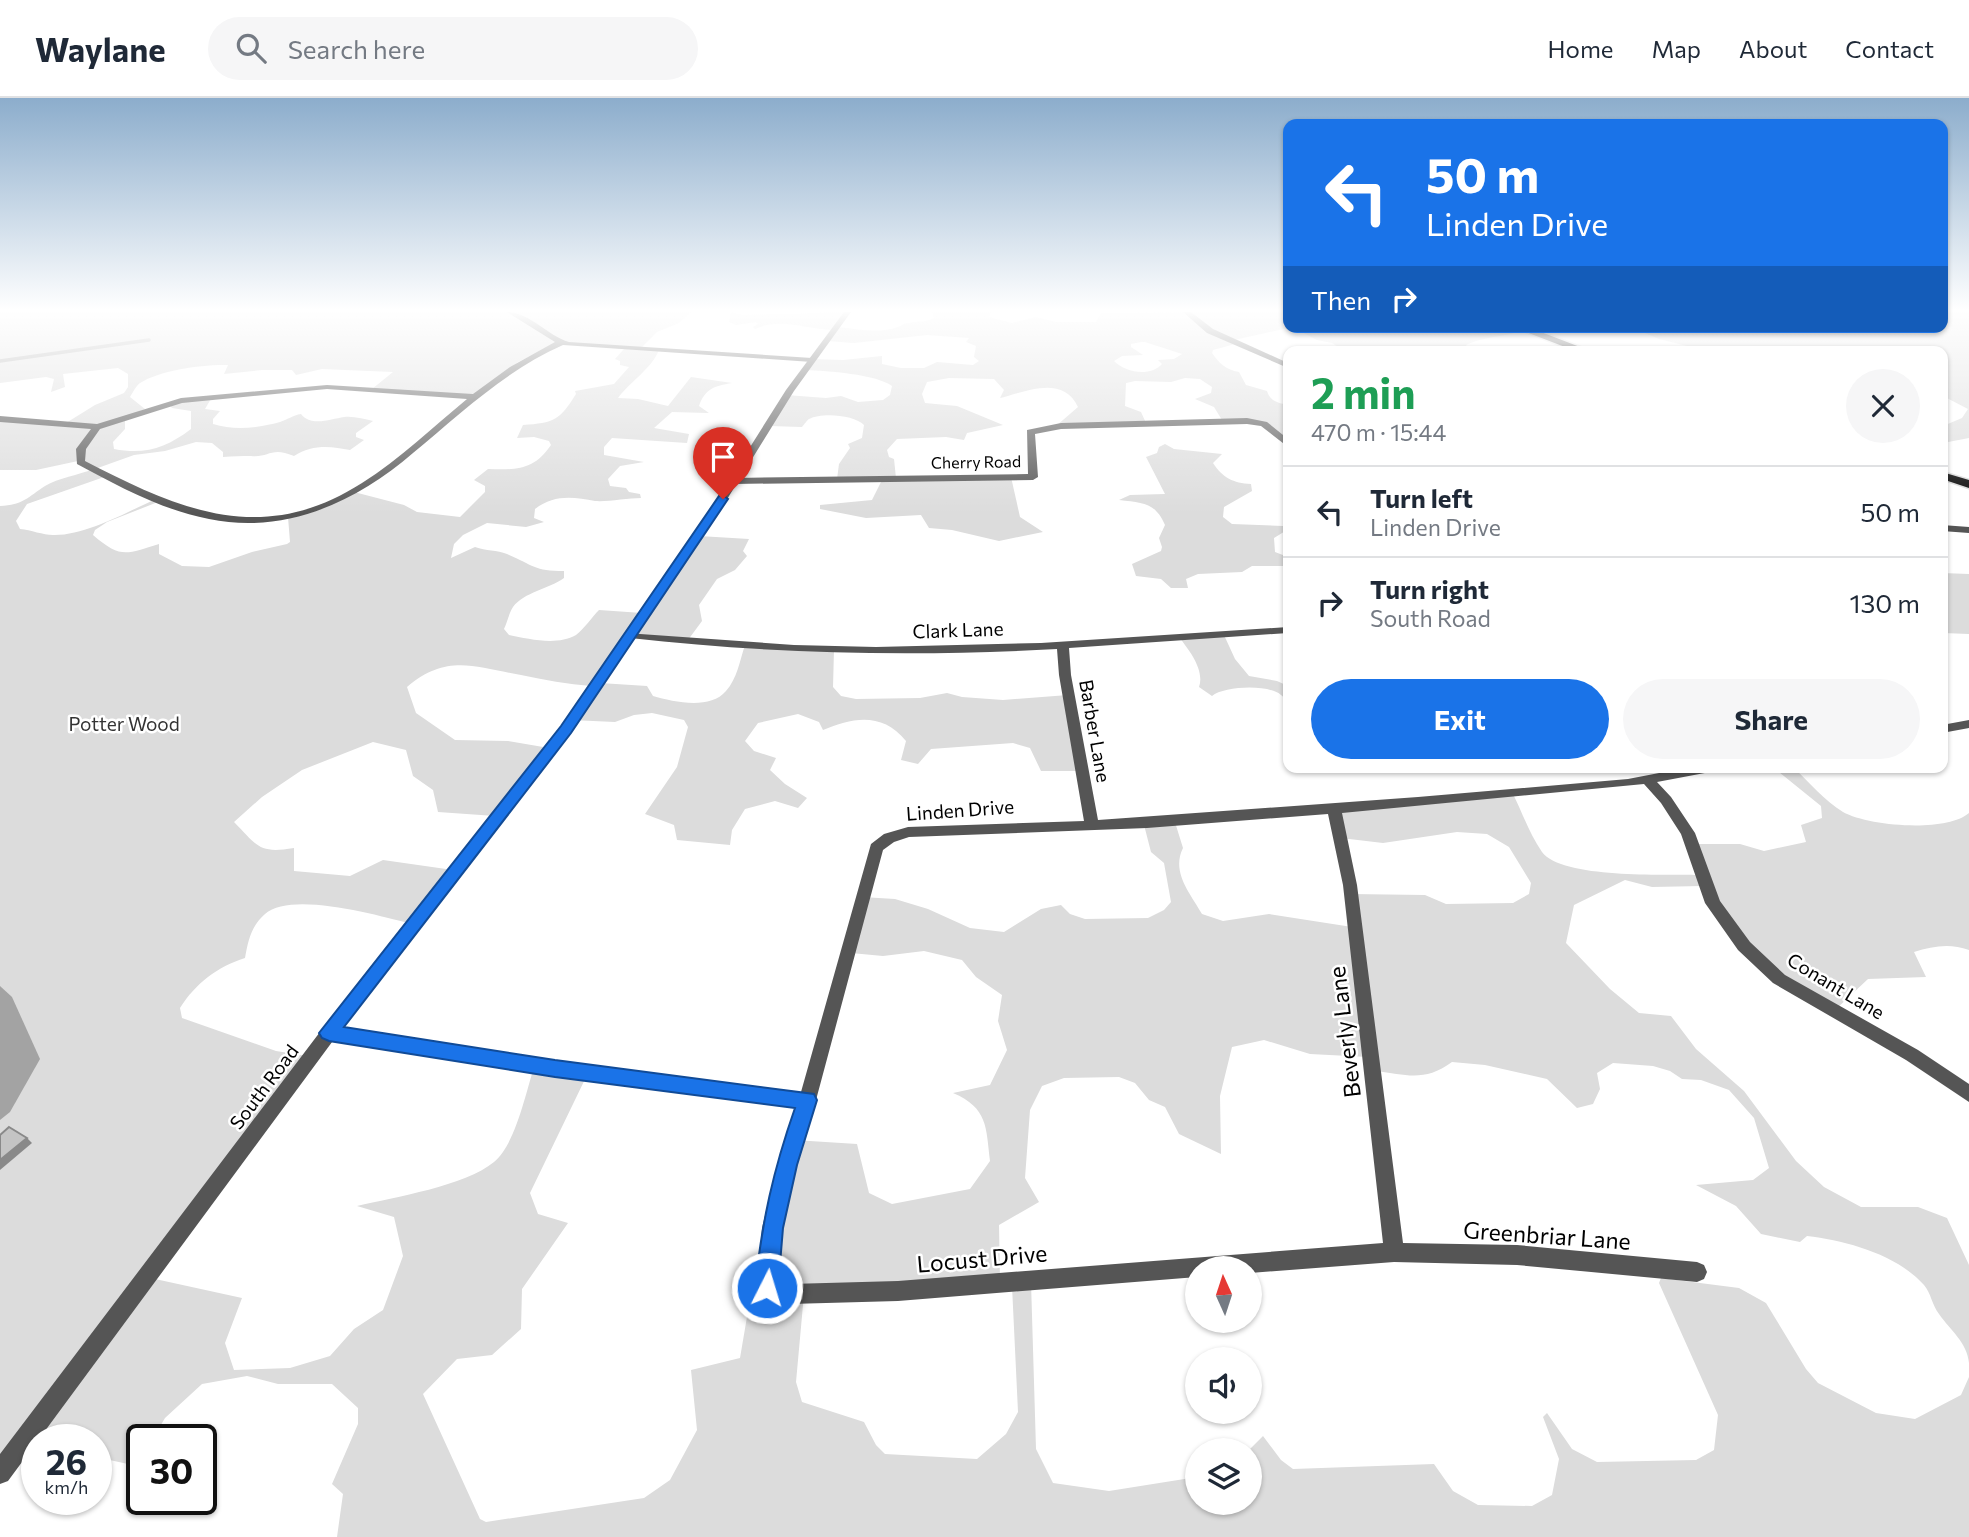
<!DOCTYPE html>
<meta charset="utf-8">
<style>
body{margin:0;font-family:Commissioner,sans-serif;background:#f6f6f7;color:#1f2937;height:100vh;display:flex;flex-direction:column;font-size:26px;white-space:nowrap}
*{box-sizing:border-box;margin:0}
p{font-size:23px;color:#747a83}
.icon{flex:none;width:38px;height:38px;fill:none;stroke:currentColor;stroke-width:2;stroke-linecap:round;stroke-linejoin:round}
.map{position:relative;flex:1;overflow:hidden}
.details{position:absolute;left:1283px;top:248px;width:665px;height:427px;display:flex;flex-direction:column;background:#fff;border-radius:14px;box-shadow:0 2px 5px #0004}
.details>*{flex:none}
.top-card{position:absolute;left:1283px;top:21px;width:665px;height:214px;border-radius:14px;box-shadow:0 2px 5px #0004;background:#1a73e8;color:#fff;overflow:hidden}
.needle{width:46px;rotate:357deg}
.controls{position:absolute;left:1185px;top:1158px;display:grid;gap:14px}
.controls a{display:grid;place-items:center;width:77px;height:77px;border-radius:50%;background:#fff;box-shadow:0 2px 5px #0004;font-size:35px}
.speed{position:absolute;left:21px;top:1326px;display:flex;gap:14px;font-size:35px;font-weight:700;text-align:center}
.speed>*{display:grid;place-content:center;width:91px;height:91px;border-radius:50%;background:#fff;box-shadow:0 2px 5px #0004;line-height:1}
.speed small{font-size:18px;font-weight:400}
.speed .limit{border:4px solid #111;border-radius:10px;background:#fff;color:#111}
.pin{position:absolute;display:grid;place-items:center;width:60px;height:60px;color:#fff;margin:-72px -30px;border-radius:50% 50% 50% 0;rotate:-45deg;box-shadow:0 0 7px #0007}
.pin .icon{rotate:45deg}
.me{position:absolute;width:77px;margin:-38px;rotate:5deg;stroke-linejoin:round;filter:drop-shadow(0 0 5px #0008)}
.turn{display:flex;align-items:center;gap:24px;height:147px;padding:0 28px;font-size:32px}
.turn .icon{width:91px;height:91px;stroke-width:2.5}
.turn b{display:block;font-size:49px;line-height:60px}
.then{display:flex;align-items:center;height:66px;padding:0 28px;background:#0003;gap:14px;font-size:26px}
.round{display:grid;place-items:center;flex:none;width:74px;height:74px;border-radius:37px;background:#f6f6f7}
.summary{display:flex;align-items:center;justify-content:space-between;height:119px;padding:0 28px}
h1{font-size:42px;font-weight:700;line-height:52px;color:#1e9e55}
.primary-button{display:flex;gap:14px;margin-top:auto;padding:14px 28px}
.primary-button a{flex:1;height:80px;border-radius:42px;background:#1a73e8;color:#fff;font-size:28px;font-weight:700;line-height:80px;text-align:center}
.primary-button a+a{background:#f6f6f7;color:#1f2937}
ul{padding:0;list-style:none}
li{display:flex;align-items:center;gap:21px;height:91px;padding:0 28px;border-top:2px solid #e0e1e3}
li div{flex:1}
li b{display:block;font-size:26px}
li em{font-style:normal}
header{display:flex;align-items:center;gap:42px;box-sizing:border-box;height:98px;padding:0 35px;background:#fff;border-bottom:2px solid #e0e1e3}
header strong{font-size:33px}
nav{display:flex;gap:38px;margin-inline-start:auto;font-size:24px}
.search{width:490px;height:63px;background:#f6f6f7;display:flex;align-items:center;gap:18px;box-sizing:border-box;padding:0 24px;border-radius:38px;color:#747a83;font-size:26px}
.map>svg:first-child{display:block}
.green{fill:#dcdcdc;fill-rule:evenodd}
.water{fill:#a3a3a3}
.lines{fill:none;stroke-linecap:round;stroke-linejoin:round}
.stream{stroke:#a3a3a3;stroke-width:3.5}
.primary-casing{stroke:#dbdbdb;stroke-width:3}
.minor{fill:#555;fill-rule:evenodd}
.tertiary{fill:#555;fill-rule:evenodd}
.primary{fill:#000;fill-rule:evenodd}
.shaded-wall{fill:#898989}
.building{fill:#c4c4c4;stroke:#898989;stroke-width:2}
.route{fill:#1a73e8;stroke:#114b97;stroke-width:2}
.labels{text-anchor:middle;stroke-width:5;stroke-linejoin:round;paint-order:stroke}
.far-street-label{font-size:16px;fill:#000;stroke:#fff}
.street-label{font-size:19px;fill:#000;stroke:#fff}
.park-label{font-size:19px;fill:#333;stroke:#fff}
.near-street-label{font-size:23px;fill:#000;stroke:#fff}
</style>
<header>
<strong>Waylane</strong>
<div class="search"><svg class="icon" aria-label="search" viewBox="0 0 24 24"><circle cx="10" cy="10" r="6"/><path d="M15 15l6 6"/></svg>Search here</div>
<nav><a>Home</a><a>Map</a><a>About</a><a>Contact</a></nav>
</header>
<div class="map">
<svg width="1969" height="1439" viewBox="0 0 1969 1439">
<rect width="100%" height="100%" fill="#fff"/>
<path class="green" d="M0,214h691l-12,11 -22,9 -16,16 18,2c-7,18 -28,31 -41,48l20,1 30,7 23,-29 41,6c-18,3 -27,6 -33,23l10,7 -37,-1 -18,16 35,6 -2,9 -75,-5 -8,9v8l40,7 -24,4 -12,13 2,7 16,2 3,4 11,2 1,4c-13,0 -34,4 -46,3 -21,-4 -41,-7 -60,8l-1,9 10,4 -18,5 -39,-4 -24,12 -9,9 -3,14 24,-11c11,4 22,3 32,7 26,11 27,17 57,17v7c-15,11 -40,14 -51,29 -4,6 -6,16 -9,22l5,6c20,4 48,11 67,0 8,-6 16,-18 23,-25l43,3 57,-77 50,3 -6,12 4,5 -12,14 -18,9 -18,26 3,16 -14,19 -58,-6 -30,49 47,3 6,10c21,6 57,14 73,-5 11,-12 14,-31 19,-46l89,5 -1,37 8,9 15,3 64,-1 27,-5 15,4 41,3 65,-5 11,76h-38l-11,-23 -17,-5 -82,6 -13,15 -17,-4 5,-19c-23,-29 -53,-24 -83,-11l-4,-8 -21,-8 -40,9 -13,18 9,10 22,7 -6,12 15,14 22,14 -9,10 -23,-7 -30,8 -13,21 -2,15 -53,-5 -3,-15 -29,-11 32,-47 11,-40 -4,-7 -32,-7 -18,2 -19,7 -44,-2 20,-34c-23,-2 -47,-6 -70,-11 -46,-8 -74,-22 -114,12l9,26 39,27 53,1 41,7 -54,68 -57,-4 -5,-22 -20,-14 -7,-26 -33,-8 -71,28 -40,27 -28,25c24,24 24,32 60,26v23l56,5 33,-16 70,10 -45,53c-32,-8 -117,-32 -143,-9 -14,12 -17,27 -20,44 -28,9 -49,25 -65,50l2,10 94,33 32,5 -162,221 96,21 -17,45 9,27 56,-2 40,-12 24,-27 29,-19 20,-54 -9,-39 -37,-11c38,-9 108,-20 137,-44 22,-18 32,-71 41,-98l53,9 -58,120 8,21 30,9 -46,66 -1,40 -29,26 -35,4 -34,35 57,125 6,3 158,-24 26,-18 27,-50 -6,-60 49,-12 8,-47 21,-22 25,-149 63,4 12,49 23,11 78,-15 20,-28c-4,-34 -2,-53 -37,-68l37,-8 17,-35 -9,-29 4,-26 -26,-18 -14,-17 -38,-9 -41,5 -32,-3 11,-56 33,2 33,10 42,19 34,4 37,-23 20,-4 9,9 15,5 63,-1 16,-8 7,-8 -7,-39 -13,-11 -8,-31 31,-2 9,29c-12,24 7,45 19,66l21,7 46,-7 83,13 -2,-33 75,1 21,9 67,-1 16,-9 2,-11 -22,-36 -22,-13 -30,-2 -74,11 -42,-5 -8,-27 180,-17c9,18 17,41 29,58 20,27 123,22 157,23l-1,-31h42l24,7 42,-9 -5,-17 21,-7 -1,-12 -47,-38h20c15,14 31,33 49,44 25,14 103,21 126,1v137c-19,-7 -36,-4 -55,2l12,25 -58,2 -33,31 -59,-33 -74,-91 -50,1 -27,-7 -51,25 -8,38 44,46 29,24 32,3 25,33 48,42 52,70 28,26 37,20h57l29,11 22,47v98c-2,-21 -19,-33 -30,-49 -7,-9 -8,-21 -15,-29 -28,-31 -77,-44 -117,-49l-7,6 -39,-8 -25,-28 -40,-21 57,-5 16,-12 -15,-50 -25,-28 -28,-10 -19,-1 -12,-8 -17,-5 -40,-3 -16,10 3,16 -7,15 -16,4 -30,-29 -62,-14 -33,-3c-27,20 -45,13 -76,9l-8,-14 -58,-3 -46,-14 -32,7 -12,49 1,58 -42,-20 -14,-27 -16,-7 -14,-17 -16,-6 -55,1 -22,8 -12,24 -5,68 14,24 -40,23 1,55 -196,14 -8,88 6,20 62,20 12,23 9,9 92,5 29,-25 12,-22 -6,-126 19,-4 5,167 17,34 56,8 88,-14v26h53l-2,-52 15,-15 18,24 12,9 141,-5 19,27 25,14 54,1 20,-11 7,-36 -16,-42 4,-4 25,36 25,13 99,-2 18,-10 4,-35 -59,-132 2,-5 78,10 27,15 40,66 12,14 58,30 39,6 46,-24 8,-18v160h-1632l6,-43 -11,-10 26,-60v-16l-26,-24h-54l-31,-8 -45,8 -37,34 -13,22h-10v18l-5,8 -41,-9v-17h-59v3l-12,-2 -25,32v-967c23,-1 28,-9 45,-20 13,-8 34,-11 48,-17l-15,-8 -42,9h-36v-51l66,4 29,-18 29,-12 4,-6v-13l-10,-6 -55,6 2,13 -14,5 3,-13 -8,-2 -46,6zM559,244l65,7 -9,10 5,2v4l9,2 -15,17 -39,7 1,3c-16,26 -22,29 -53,31l-6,13 17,-1 15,4 2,4c-17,25 -34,25 -63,24l-14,11 11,6v6l-25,25 -43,-5 -13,-7 -50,-13 -66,25 2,25 -3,2 -35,8 -43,15 -27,-1 -23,-12v-10c-33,10 -38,15 -66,-9l2,-5 12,-8 56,-22 -5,-2c-29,13 -73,38 -105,37 -10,0 -22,-5 -33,-6l-4,-8 11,-17 80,-28 -12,-7 39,-14 31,-4 31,-9 16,1 11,9v5c10,-1 18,-1 28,-1 18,2 20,-10 43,0 18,-12 37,-10 56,-6l14,-10 -8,-3v-4l17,-12c-9,-2 -19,-5 -29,-4 -13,2 -33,10 -43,-3 -8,1 -14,6 -21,8 -22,6 -45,9 -67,2v-5l7,-8 -15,-2 7,-12 -44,6 4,5 19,3v18c-25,19 -46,26 -77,20l-1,-7 12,-13v-12l20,-8 -15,-12c3,-5 6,-11 10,-14 20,-13 64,-19 88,-18l-4,9 38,-4h30l4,5 26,-6 71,3 -21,17 100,8 46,-35z
M731,214l12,3 104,-3 -10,15c19,2 42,7 61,0 6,-2 3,-3 10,-4 10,-2 17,0 26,-5l-2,-6h59l-2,5 23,6 24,-6 20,5h40l5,-9 187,-1v15h236l1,3c-20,7 -40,6 -59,15l5,7h-125l-14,-9 -15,-3 -19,-10 -10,-2 -54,12 1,4 -22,6 -1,3c7,10 14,17 27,19l7,13 21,6c3,10 11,12 21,14v39l-24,-20 -42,-4 -8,-13 -19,-8 16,-6 1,-6 -12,-8 -15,-1 -14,4 -36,-1 -9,2 -1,23 16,6 5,11 -90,3 22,-19c-15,-33 -53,-15 -78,-9l4,-8 -10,-11 -45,-1 -22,4 -5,12 3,9 32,3 46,19 -36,8 -3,7 -18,-3 -49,2 -10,11 2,7 5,2 2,19 115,-1 9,40 23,15 -44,9 -47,-11 -23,-2 -8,-13 -55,3 -46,-9v-4l52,-5 10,-20 -45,-1 2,-15 11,-16 -2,-4 14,-6 2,-13c-9,-10 -42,-13 -55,-6 -2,1 -5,6 -7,8l-32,-1 16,-31 40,3 15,-2 17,6 25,-2 7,-5 2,-9c-16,-12 -65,-15 -86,-16l7,-11 30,1 39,-4v8l19,4h23l13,-6 36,3 6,-4 -5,-4 2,-11 -10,-4 3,-4 -42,-3 -73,8 -27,-2 5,-11c-25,-1 -52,-13 -77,-1l-2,-2 5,-3 -2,-2 -20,3 -7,-3zM1141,244h4l37,12 -8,5 -16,1 4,4c-12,13 -36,9 -48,-3l8,-5 21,-1 -12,-8v-3z
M1943,214h26v126l-26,5v-5l3,-2 -3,-10 19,-8 6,-9 -25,-13 -1,-44h-231l-52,-13 -28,-12h311z
M1165,346l9,5 48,5 -9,9c10,15 20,20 38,21l1,7 -28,16 -1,10 9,7 51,2 4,4 -13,8 1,14 13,5v9h-36l-10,6 -44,2 -12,5 2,9h-17l-10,-9 -25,-3 -4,-12 29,-13 1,-4 -3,-9 6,-13c-10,-23 -22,-22 -46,-25l11,-5 35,-1 -19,-37 11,-4 2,-6z
M1942,475l27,1v60l-26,-1z
M1224,537l11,24 14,17 28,5 11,5v18c-2,-3 -4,-7 -7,-9 -12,-11 -57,-9 -69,1l-13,-9c6,-17 -10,-37 -20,-50z"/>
<path class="water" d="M0,888l12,11 28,62 -30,53 -10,8z"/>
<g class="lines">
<path class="stream" d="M0,263l149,-21"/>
<g class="primary-casing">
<path id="primary" d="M1513,229h15l65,25h-15z
M1942,374l27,8v8l-27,-9z"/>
</g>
<path class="minor" d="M507,214c22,0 41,24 62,30l243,16 4,2 -4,2 -249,-17c-57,25 -103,69 -150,108 -57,49 -128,82 -204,66 -47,-9 -91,-33 -132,-55l-1,-15 15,-20 -91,-7v-6l97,8 84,-26 146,-13 146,9 37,-27 45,-25zM327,291l140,10c-34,28 -67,60 -105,84 -100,64 -182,27 -277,-22l1,-12 14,-20 82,-26z
M1183,214h8l22,17 75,34v5l-81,-35z
M1247,320l20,4 21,17v8l-27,-21 -14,-2 -186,5 -26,5 3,43 -5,3 -299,4 -5,-3 5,-3 294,-4 -1,-44 34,-7z
M1942,427l27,2v6l-27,-2z
M1288,529v6l-219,15 2,27 27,145 320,-23 210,-18 57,-11h32l-7,4 -53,10 14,15 24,36 25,68 30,41 35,33 133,75 51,34v18l-63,-42 -133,-77 -35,-33 -33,-47 -24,-69 -20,-31 -17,-19 -302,29 15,72 46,358 114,2 180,17 7,3 3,7 -3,7 -7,3 -180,-17 -123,-3 -144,11v-4h-53v8l-299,24 -108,3 -30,-9 -3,-7 5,-60 15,-63 19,-59 -241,-31 -226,-35 -6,-2 -2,-5 2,-5 6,-2 226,35 246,31 70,-248 13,-10 24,-7 176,-6 -25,-146 -2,-26c-143,8 -285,5 -427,-11l-4,-1v-4l168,12 82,2 165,-4zM1328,716l15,71 40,358 -485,38 -108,3 -12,-3 4,-53 13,-63 21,-65 67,-250 11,-8 15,-5 238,-9z
M1969,622v8l-27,5v-8z"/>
<path class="tertiary" d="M844,214h7l-57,79 -78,126 -145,216 -236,305 -327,443 -8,3v-30l323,-426 238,-301 145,-210 80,-127z"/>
<use href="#primary" class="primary"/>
</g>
<path class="shaded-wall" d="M27,1040l5,5 -32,27v-10z"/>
<path class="building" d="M9,1029l18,11 -27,22v-25z"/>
<linearGradient id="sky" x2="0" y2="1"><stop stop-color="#8cadcc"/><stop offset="0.51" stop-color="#fff"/><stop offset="1" stop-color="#fff" stop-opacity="0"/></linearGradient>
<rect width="1969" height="416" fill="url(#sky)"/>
<path class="route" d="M723,397l5,4 -157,234 -227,294 211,33 259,34 3,6 -20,65 -14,63 -5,60 -3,8 -8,3 -8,-3 -4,-8c7,-67 18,-117 40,-180l-240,-31 -226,-36 -7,-3 -3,-5 242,-307 158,-230z"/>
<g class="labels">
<g class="far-street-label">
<text transform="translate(976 364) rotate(-1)" y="6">Cherry Road</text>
</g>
<g class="street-label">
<text transform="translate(958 532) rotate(-2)" y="7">Clark Lane</text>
<text transform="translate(1095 633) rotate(80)" y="7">Barber Lane</text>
<text transform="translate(960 712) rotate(-4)" y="7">Linden Drive</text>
<text transform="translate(1836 888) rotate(31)" y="7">Conant Lane</text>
<text transform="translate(264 989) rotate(-53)" y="7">South Road</text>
</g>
<g class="park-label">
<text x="124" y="633">Potter Wood</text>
</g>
<g class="near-street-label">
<text transform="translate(1345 934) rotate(-97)" y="8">Beverly Lane</text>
<text transform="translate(1547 1138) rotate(4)" y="8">Greenbriar Lane</text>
<text transform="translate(982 1161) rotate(-5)" y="8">Locust Drive</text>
</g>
</g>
</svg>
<div class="controls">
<a><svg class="needle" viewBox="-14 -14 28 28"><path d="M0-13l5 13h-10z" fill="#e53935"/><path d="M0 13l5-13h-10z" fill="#747a83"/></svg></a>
<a><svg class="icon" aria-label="sound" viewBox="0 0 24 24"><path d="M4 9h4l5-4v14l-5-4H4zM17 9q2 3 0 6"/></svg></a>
<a><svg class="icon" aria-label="layers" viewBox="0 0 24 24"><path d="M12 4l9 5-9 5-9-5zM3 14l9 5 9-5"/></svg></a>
</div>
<div class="speed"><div>26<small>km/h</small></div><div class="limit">30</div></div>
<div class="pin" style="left:723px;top:401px;background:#d93025"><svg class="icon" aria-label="arrive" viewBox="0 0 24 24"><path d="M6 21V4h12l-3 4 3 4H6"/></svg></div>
<svg class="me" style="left:767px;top:1190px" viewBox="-20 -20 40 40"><circle r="17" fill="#1a73e8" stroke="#fff" stroke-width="3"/><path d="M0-11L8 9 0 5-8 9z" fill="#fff"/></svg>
<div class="top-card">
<div class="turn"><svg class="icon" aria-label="left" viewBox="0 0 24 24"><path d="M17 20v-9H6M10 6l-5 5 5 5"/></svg><div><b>50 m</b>Linden Drive</div></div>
<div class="then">Then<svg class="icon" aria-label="right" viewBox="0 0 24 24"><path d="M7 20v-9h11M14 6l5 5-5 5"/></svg></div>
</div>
<section class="details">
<div class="summary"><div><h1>2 min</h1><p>470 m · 15:44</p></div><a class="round"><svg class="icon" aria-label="close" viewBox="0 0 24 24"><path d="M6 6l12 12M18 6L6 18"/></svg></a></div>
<ul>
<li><svg class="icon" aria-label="left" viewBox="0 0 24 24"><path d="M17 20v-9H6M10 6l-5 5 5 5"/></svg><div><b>Turn left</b><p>Linden Drive</p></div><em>50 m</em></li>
<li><svg class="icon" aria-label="right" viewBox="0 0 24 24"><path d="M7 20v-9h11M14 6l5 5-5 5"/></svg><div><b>Turn right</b><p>South Road</p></div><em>130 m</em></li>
</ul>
<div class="primary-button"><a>Exit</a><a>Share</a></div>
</section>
</div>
